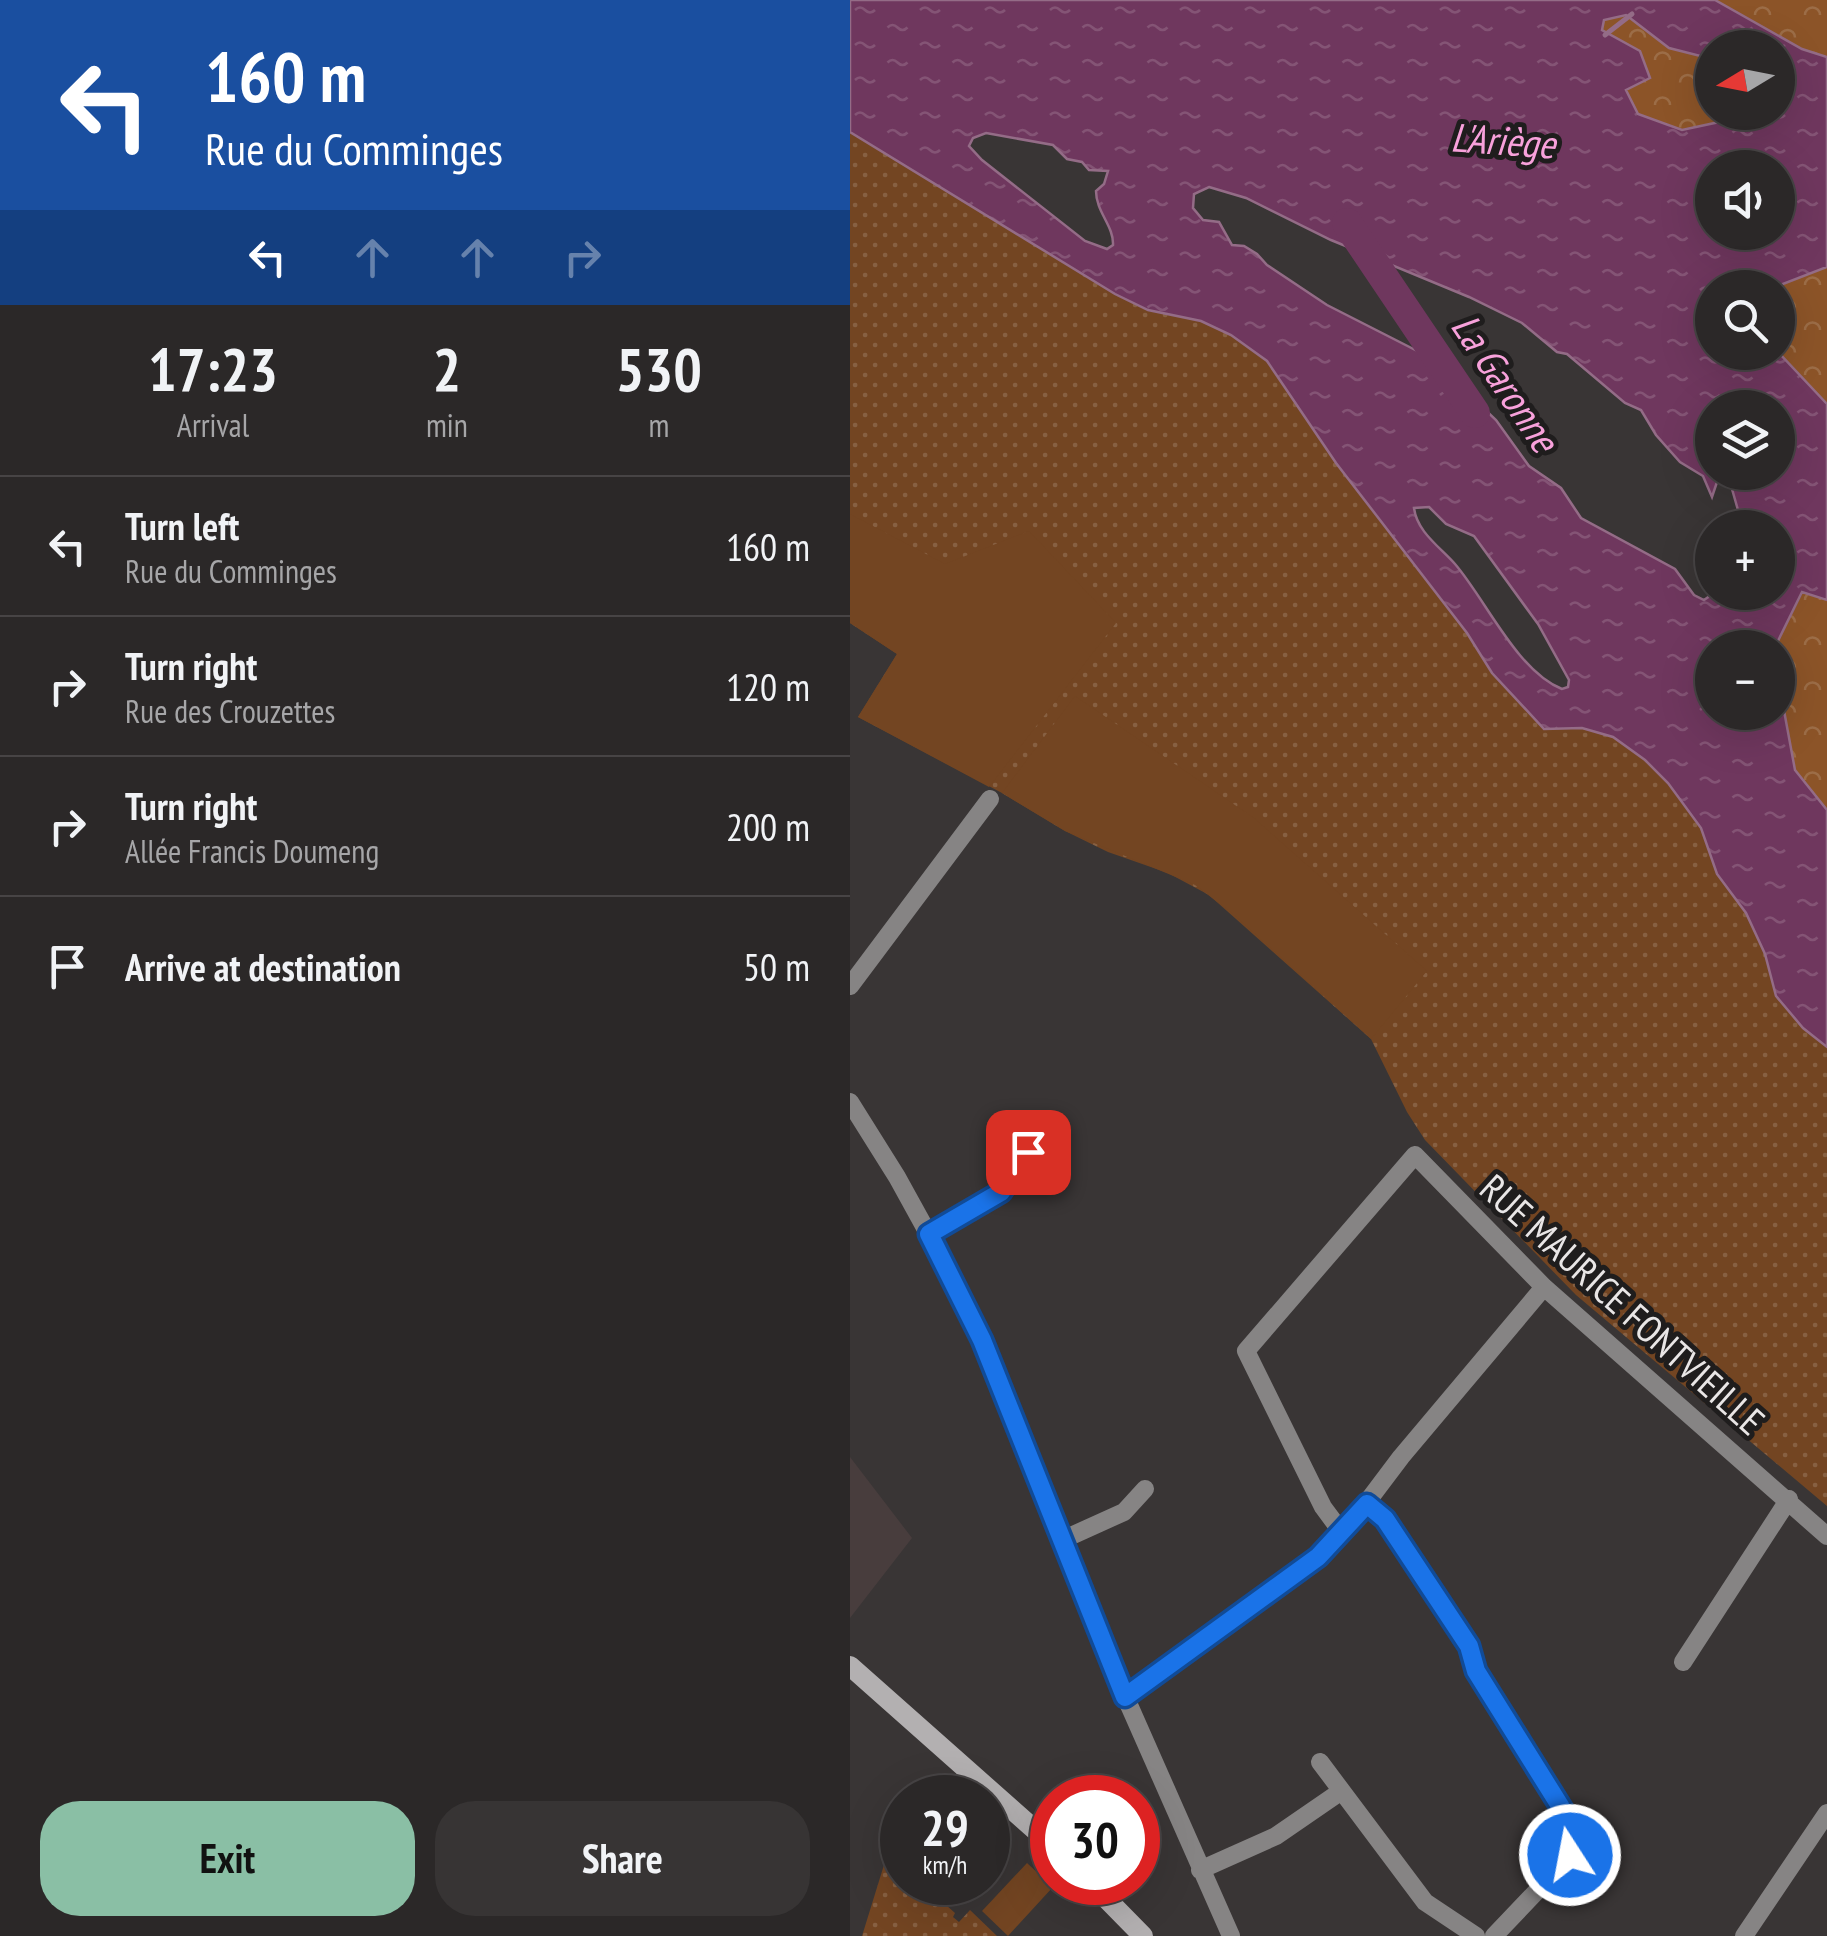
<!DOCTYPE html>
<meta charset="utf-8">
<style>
body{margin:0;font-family:"PT Sans Narrow",sans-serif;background:#373434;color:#f1f3f6;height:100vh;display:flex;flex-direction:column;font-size:38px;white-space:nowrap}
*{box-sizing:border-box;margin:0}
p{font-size:32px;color:#a6a6a8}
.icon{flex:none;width:55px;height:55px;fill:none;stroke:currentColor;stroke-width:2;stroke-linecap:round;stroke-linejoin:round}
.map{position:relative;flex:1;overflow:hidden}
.drawer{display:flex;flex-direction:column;background:#2b2828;width:850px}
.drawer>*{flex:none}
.guide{background:#1a4fa0;color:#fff;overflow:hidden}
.needle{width:65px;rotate:260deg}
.tools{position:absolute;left:845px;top:30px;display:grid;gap:20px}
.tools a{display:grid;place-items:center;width:100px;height:100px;border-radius:50%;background:#2b2828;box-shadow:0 10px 40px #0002,0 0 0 2px #474445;font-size:50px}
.speed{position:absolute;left:30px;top:1775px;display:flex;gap:20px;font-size:50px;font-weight:700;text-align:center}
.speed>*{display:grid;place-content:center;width:130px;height:130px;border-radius:50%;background:#2b2828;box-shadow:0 10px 40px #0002,0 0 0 2px #474445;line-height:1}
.speed small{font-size:25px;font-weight:400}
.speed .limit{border:15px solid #d22;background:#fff;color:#111}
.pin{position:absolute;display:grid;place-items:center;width:85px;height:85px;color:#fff;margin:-42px;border-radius:20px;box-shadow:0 5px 15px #0006}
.me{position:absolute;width:110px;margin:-55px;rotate:349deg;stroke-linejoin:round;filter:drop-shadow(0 0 8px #0008)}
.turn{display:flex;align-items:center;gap:35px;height:210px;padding:0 40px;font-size:45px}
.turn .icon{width:130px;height:130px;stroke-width:2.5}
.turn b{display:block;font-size:70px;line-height:85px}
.lanes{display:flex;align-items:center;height:95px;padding:0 40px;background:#0003;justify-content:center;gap:50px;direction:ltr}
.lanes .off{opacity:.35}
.eta{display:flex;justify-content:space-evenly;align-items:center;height:170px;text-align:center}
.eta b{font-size:60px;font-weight:700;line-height:70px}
.primary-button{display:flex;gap:20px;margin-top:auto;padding:20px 40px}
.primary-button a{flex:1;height:115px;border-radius:40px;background:#8abfa5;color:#111;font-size:40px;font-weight:700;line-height:115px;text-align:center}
.primary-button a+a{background:#373434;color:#f1f3f6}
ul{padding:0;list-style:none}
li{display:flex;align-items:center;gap:30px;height:140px;padding:0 40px;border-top:2px solid #474445}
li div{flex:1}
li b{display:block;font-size:38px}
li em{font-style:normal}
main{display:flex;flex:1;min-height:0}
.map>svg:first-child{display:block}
.built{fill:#483d3d}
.grass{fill:url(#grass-dots)}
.forest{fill:url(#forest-crowns)}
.garden{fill:#734522}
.water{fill:url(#water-ripples);stroke:#946c87;stroke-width:2.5;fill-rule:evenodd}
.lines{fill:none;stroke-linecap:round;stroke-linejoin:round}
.stream{stroke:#946c87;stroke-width:5}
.river{stroke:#6f375e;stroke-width:30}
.street{stroke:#868484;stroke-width:18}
.secondary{stroke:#b3b0b1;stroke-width:20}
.route-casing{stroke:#114b97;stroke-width:25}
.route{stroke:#1a73e8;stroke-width:18}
.labels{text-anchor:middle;stroke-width:10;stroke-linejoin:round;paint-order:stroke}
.street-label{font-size:38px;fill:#e9e6e6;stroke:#1f1d1d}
.water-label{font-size:40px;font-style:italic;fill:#f8a1db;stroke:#1f1d1d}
</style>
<main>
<section class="drawer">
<div class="guide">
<div class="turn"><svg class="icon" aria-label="left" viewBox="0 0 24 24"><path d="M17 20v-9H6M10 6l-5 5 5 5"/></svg><div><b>160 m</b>Rue du Comminges</div></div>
<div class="lanes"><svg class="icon" aria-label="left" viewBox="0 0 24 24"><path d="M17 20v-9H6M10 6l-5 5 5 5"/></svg><svg class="icon off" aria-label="ahead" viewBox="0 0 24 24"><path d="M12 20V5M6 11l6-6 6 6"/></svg><svg class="icon off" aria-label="ahead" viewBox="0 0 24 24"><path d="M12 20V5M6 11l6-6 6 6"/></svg><svg class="icon off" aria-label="right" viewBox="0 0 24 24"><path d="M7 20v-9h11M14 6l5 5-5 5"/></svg></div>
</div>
<div class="eta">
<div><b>17:23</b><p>Arrival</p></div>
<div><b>2</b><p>min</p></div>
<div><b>530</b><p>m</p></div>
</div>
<ul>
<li><svg class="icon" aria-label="left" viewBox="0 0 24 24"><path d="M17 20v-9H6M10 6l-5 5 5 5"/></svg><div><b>Turn left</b><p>Rue du Comminges</p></div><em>160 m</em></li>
<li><svg class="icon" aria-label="right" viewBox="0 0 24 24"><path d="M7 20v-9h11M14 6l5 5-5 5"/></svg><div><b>Turn right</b><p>Rue des Crouzettes</p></div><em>120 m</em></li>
<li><svg class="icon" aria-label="right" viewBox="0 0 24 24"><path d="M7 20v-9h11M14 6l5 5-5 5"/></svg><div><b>Turn right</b><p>Allée Francis Doumeng</p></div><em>200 m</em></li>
<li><svg class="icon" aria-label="arrive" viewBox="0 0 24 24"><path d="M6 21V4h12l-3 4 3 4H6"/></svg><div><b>Arrive at destination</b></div><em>50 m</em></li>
</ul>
<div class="primary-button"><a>Exit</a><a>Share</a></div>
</section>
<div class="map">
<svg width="977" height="1936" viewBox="0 0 977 1936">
<defs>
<pattern id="grass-dots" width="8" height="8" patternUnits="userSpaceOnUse" patternTransform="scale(2.5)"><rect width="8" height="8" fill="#734522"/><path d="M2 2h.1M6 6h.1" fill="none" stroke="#876042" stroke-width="1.8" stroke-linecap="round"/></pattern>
<pattern id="forest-crowns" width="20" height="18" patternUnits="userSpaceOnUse" patternTransform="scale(2.5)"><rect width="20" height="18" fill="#8c5428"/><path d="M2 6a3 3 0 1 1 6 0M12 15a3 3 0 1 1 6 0" fill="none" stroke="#9c6d47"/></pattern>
<pattern id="water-ripples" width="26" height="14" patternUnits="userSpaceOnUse" patternTransform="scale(2.5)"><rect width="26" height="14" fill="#6f375e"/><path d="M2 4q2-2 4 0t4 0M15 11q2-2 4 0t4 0" fill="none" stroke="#845475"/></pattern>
</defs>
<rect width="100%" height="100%" fill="#393535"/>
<path class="built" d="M0,1457l62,81 -62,80z"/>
<path class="grass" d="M0,132l265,162 33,17 53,10 30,14 36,26 69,102 131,170 25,40 52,56 38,-1 31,9 32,23 23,23 33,45 16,46 29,39 19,41 11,42 27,32 24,19v459l-251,-211 -151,-155 -18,-28 -36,-73 -162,-144 -41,-22 -60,-21 -43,-21 -63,-38 -144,-76 39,-63 -47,-31z
M38,1852l14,13v17l19,1 34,30 -2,4 6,5 11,-12 27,26h-135z"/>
<path class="forest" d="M865,0h112v57l-25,-8z
M775,15l44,33 43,11v53l14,1 -7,9 -37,8 -44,-16 -12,-25 23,-12 -9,-25 -38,-22 1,-10z
M977,267v137l-49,-52v-64h-3z
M953,592l24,8v210l-32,-40 -17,-92 -3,-30z"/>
<path class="garden" d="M0,514l95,50 84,-33 87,92 -127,164 -131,-70 39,-63 -47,-31z
M225,696l179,122 173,153 -56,68 -138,-125 -38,-29 -130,-54 -63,-38z
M177,1863l26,24 -45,49 -26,-25z"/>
<path class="water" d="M0,0h865l87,49 25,8v210l-52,20 -63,1v64h66l49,52v196l-25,-8 -27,55 -63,1v64h66v-34l17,92 32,40v237l-24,-19 -27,-32 -11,-42 -19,-41 -29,-39 -16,-46 -33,-45 -23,-23 -32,-23 -31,-9 -38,1 -52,-56 -25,-40 -131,-170 -69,-102 -36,-26 -30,-14 -53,-11 -33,-16 -265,-162zM776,15l43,33 43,11v-11h66v64l-52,1 -7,9 -37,8 -44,-16 -12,-24 24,-12 -10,-27 -38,-21 2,-10zM136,133l67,12 14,14 15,3 7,8 19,1 -4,13 -8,7c0,21 18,35 17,54l-6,4 -22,-8 -103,-81 -13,-14 4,-8zM862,168h66v64h-66zM359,187l37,11 85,42 138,57 53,26 35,29 10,2 58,49 16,7 15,25 24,27 23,14 9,21 6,-18h7l7,10 6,21h9l1,17 30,1v64l-64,1 -10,7 -10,-5 -19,-26 -94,-51 -20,-30 -32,-22 -33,-46 -65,-62 -104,-53 -60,-40 -10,-11 -13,-8 -12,-1 -13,-23 -16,-2 -10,-12 1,-14zM862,408h66v64h-66zM579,507l17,17 28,12 64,88 31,56 -1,7 -6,2c-45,-18 -76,-89 -107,-125 -15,-17 -38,-32 -41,-56z"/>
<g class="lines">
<path class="stream" d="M755,35l27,-21"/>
<path class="river" d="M497,223l128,190"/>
<path class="street" d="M0,986l140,-187
M0,1102l47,75 70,127 74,177 50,138 140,317
M79,1234l72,-42 27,-40
M517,1504l18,15 84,127 6,25 97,154 3,15 -4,15 -77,81
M493,1534l-20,-27 -77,-156 169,-196 129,132 283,249
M212,1540l62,-28 21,-23
M833,1662l106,-163
M275,1697l193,-140 25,-23 58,-77 143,-170
M470,1762l105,140 51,34
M350,1870l76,-34 64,-44
M894,1936l83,-123"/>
<path class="secondary" d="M0,1666l202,179
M240,1882l53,54"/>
</g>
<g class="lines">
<g class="route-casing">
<path id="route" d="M178,1152l-27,40 -72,42 53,106 143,357 193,-140 49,-53 18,15 84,127 7,25 96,154 3,15 -5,15"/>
</g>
<use href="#route" class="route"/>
</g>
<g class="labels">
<g class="street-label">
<text transform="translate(772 1305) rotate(42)" y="13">RUE MAURICE FONTVIEILLE</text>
</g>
<g class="water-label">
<text transform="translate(653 141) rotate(4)" y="14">L'Ariège</text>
<text transform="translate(655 383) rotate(56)" y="14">La Garonne</text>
</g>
</g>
</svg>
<div class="tools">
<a><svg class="needle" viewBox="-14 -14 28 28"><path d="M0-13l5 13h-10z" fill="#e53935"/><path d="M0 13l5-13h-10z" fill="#a6a6a8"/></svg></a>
<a><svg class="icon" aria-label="sound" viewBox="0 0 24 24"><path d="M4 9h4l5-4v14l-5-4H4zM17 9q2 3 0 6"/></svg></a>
<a><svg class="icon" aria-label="search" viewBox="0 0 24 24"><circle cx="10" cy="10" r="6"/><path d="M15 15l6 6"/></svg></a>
<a><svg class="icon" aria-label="layers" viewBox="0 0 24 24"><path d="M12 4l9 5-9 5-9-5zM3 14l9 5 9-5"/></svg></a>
<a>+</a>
<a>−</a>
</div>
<div class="speed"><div>29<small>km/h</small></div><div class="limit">30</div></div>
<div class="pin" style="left:178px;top:1152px;background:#d93025"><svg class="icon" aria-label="arrive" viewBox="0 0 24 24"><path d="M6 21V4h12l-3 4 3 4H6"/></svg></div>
<svg class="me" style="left:720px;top:1855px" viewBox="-20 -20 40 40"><circle r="17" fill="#1a73e8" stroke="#fff" stroke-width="3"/><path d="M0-11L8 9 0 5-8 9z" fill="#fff"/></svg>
</div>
</main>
